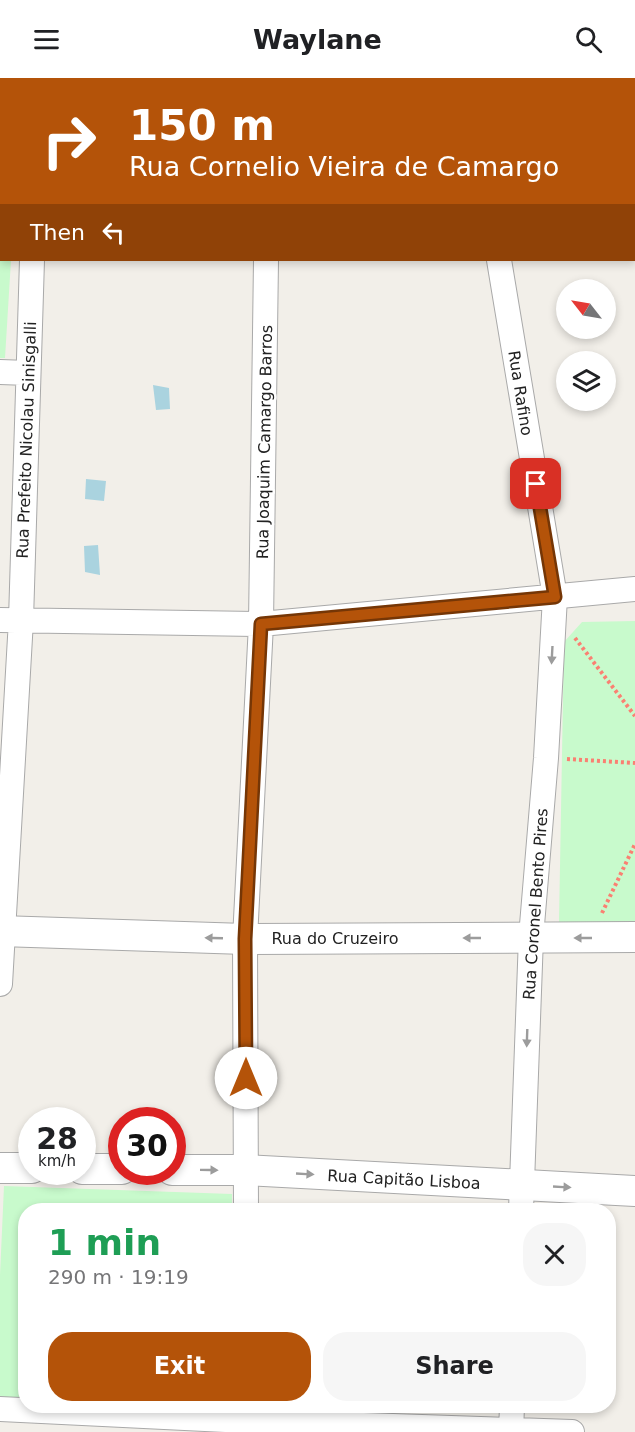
<!DOCTYPE html>
<meta charset="utf-8">
<style>
body{margin:0;font-family:"DejaVu Sans",sans-serif;background:#f6f6f6;color:#202124;height:100vh;display:flex;flex-direction:column;font-size:22px;white-space:nowrap}
*{box-sizing:border-box;margin:0}
p{font-size:20px;color:#757577}
.icon{flex:none;width:33px;height:33px;fill:none;stroke:currentColor;stroke-width:2;stroke-linecap:round;stroke-linejoin:round}
.map{position:relative;flex:1;overflow:hidden}
.details{position:absolute;left:18px;top:1125px;width:598px;height:210px;display:flex;flex-direction:column;background:#fff;border-radius:24px;box-shadow:0 3px 9px #0003}
.details>*{flex:none}
.guide{position:absolute;left:0px;top:0px;width:636px;height:183px;box-shadow:0 3px 9px #0003;background:#b45309;color:#fff;overflow:hidden}
.needle{width:39px;rotate:301deg}
.buttons{position:absolute;left:556px;top:201px;display:grid;gap:12px}
.buttons a{display:grid;place-items:center;width:60px;height:60px;border-radius:50%;background:#fff;box-shadow:0 3px 9px #0003;font-size:30px}
.speed{position:absolute;left:18px;top:1029px;display:flex;gap:12px;font-size:30px;font-weight:700;text-align:center}
.speed>*{display:grid;place-content:center;width:78px;height:78px;border-radius:50%;background:#fff;box-shadow:0 3px 9px #0003;line-height:1}
.speed small{font-size:15px;font-weight:400}
.speed .limit{border:9px solid #d22;background:#fff;color:#111}
.pin{position:absolute;display:grid;place-items:center;width:51px;height:51px;color:#fff;margin:-26px;border-radius:12px;box-shadow:0 3px 9px #0006}
.me{position:absolute;width:66px;margin:-33px;rotate:0deg;stroke-linejoin:round;filter:drop-shadow(0 0 4px #0008)}
.turn{display:flex;align-items:center;gap:21px;height:126px;padding:0 30px;font-size:27px}
.turn .icon{width:78px;height:78px;stroke-width:2.5}
.turn b{display:block;font-size:42px;line-height:51px}
.then{display:flex;align-items:center;height:57px;padding:0 30px;background:#0003;gap:12px;font-size:22px}
.round{display:grid;place-items:center;flex:none;width:63px;height:63px;border-radius:24px;background:#f6f6f6}
.head{display:flex;align-items:center;justify-content:space-between;height:102px;padding:0 30px}
h1{font-size:36px;font-weight:800;line-height:45px;color:#1e9e55}
.button{display:flex;gap:12px;margin-top:auto;padding:12px 30px}
.button a{flex:1;height:69px;border-radius:24px;background:#b45309;color:#fff;font-size:24px;font-weight:800;line-height:69px;text-align:center}
.button a+a{background:#f6f6f6;color:#202124}
header{display:flex;justify-content:space-between;align-items:center;height:78px;padding:0 30px;background:#fff;font-size:27px;font-weight:800}
.map>svg:first-child{display:block}
.park{fill:#c8facc}
.water{fill:#aad3df}
.lines{fill:none;stroke-linecap:round;stroke-linejoin:round}
.minor-casing{stroke:#a9a9a9;stroke-width:26}
.tertiary-casing{stroke:#a9a9a9;stroke-width:32}
.path{stroke:#fa8072;stroke-width:4;stroke-dasharray:3 3;stroke-linecap:butt}
.minor{stroke:#fff;stroke-width:24}
.tertiary{stroke:#fff;stroke-width:30}
.oneway{fill:#9c9c9c}
.route-casing{stroke:#753606;stroke-width:15}
.route{stroke:#b45309;stroke-width:10}
.labels{text-anchor:middle;stroke-width:5;stroke-linejoin:round;paint-order:stroke}
.street-label{font-size:16px;fill:#222;stroke:#fff}
</style>
<header><svg class="icon" aria-label="menu" viewBox="0 0 24 24"><path d="M4 6h16M4 12h16M4 18h16"/></svg>Waylane<svg class="icon" aria-label="search" viewBox="0 0 24 24"><circle cx="10" cy="10" r="6"/><path d="M15 15l6 6"/></svg></header>
<div class="map">
<svg width="635" height="1354" viewBox="0 0 635 1354">
<rect width="100%" height="100%" fill="#f2efe9"/>
<path class="park" d="M0,180l11,2 -6,98h-5z
M635,543v301h-76l5,-280 18,-20z
M4,1108l228,8v16h-206l-1,188 -25,-1v-122z"/>
<path class="water" d="M153,307l16,3 1,21 -14,1z
M86,401l20,2 -2,20 -19,-2z
M98,467l2,30 -15,-3 -1,-26z"/>
<g class="lines">
<g class="minor-casing">
<path id="minor" d="M32,0v2
M264,0l1,2
M481,0v2
M634,76h1
M0,92h2
M499,182l56,337 -9,161 -15,179 -10,273
M0,294l28,1
M0,542l261,4 374,-35
M0,906l21,-364 11,-360
M246,1132l-1,-271 16,-315 5,-364
M0,1331l246,12 326,11
M511,1354l1,-26"/>
</g>
<g class="tertiary-casing">
<path id="tertiary" d="M0,853l245,8 390,-2
M0,1090h32
M82,1091h40
M172,1092h74l389,21"/>
</g>
<path class="path" d="M575,560l60,78
M567,681l68,4
M602,835l33,-69"/>
<use href="#minor" class="minor"/>
<use href="#tertiary" class="tertiary"/>
</g>
<defs><path id="oneway-solid" d="M-6-.8H1V-3.2L6.5 0L1 3.2V.8H-6Z" transform="scale(1.5)"/></defs>
<g class="oneway">
<use href="#oneway-solid" transform="translate(552 577) rotate(93)"/>
<use href="#oneway-solid" transform="translate(214 860) rotate(-178)"/>
<use href="#oneway-solid" transform="translate(472 860) rotate(180)"/>
<use href="#oneway-solid" transform="translate(583 860) rotate(-180)"/>
<use href="#oneway-solid" transform="translate(527 960) rotate(92)"/>
<use href="#oneway-solid" transform="translate(209 1092) rotate(1)"/>
<use href="#oneway-solid" transform="translate(305 1096) rotate(3)"/>
<use href="#oneway-solid" transform="translate(562 1109) rotate(3)"/>
</g>
<g class="lines">
<g class="route-casing">
<path id="route" d="M246,1000l-1,-139 16,-315 294,-27 -19,-113"/>
</g>
<use href="#route" class="route"/>
</g>
<g class="labels">
<g class="street-label">
<text transform="translate(521 315) rotate(81)" y="6">Rua Rafino</text>
<text transform="translate(26 362) rotate(-88)" y="6">Rua Prefeito Nicolau Sinisgalli</text>
<text transform="translate(264 364) rotate(-89)" y="6">Rua Joaquim Camargo Barros</text>
<text transform="translate(535 826) rotate(-86)" y="6">Rua Coronel Bento Pires</text>
<text x="335" y="866">Rua do Cruzeiro</text>
<text transform="translate(404 1101) rotate(3)" y="6">Rua Capitão Lisboa</text>
</g>
</g>
</svg>
<div class="buttons">
<a><svg class="needle" viewBox="-14 -14 28 28"><path d="M0-13l5 13h-10z" fill="#e53935"/><path d="M0 13l5-13h-10z" fill="#757577"/></svg></a>
<a><svg class="icon" aria-label="layers" viewBox="0 0 24 24"><path d="M12 4l9 5-9 5-9-5zM3 14l9 5 9-5"/></svg></a>
</div>
<div class="speed"><div>28<small>km/h</small></div><div class="limit">30</div></div>
<div class="pin" style="left:536px;top:406px;background:#d93025"><svg class="icon" aria-label="arrive" viewBox="0 0 24 24"><path d="M6 21V4h12l-3 4 3 4H6"/></svg></div>
<svg class="me" style="left:246px;top:1000px" viewBox="-20 -20 40 40"><circle r="19" fill="#fff"/><path d="M0-13L10 11 0 6-10 11z" fill="#b45309"/></svg>
<div class="guide">
<div class="turn"><svg class="icon" aria-label="right" viewBox="0 0 24 24"><path d="M7 20v-9h11M14 6l5 5-5 5"/></svg><div><b>150 m</b>Rua Cornelio Vieira de Camargo</div></div>
<div class="then">Then<svg class="icon" aria-label="left" viewBox="0 0 24 24"><path d="M17 20v-9H6M10 6l-5 5 5 5"/></svg></div>
</div>
<section class="details">
<div class="head"><div><h1>1 min</h1><p>290 m · 19:19</p></div><a class="round"><svg class="icon" aria-label="close" viewBox="0 0 24 24"><path d="M6 6l12 12M18 6L6 18"/></svg></a></div>
<div class="button"><a>Exit</a><a>Share</a></div>
</section>
</div>
